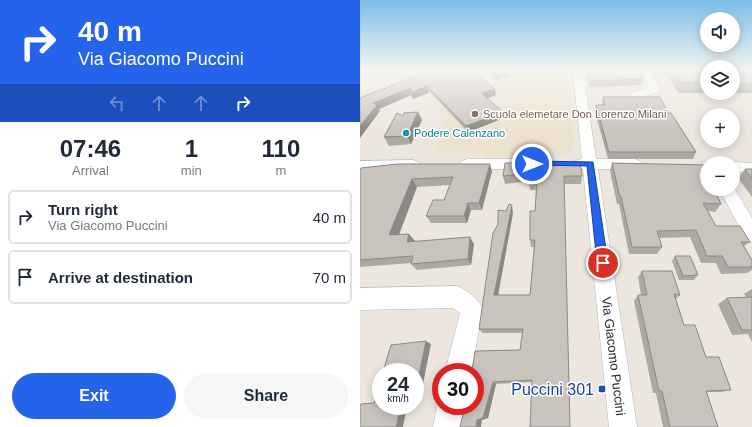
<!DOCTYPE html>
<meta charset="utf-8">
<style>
body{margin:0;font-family:Helvetica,sans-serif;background:#f6f6f7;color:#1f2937;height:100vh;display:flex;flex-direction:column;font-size:15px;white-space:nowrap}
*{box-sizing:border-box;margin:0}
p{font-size:13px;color:#747a83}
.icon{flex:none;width:22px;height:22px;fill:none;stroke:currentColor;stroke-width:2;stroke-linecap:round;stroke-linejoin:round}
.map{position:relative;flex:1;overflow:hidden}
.details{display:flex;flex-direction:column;background:#fff;width:360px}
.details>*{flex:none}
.banner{background:#2563eb;color:#fff;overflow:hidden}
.buttons{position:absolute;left:340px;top:12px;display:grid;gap:8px}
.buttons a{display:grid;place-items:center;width:40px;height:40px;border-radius:50%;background:#fff;box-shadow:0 2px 10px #0003;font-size:20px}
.speed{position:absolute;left:12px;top:363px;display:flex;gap:8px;font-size:20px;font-weight:700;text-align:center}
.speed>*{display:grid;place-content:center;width:52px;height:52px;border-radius:50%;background:#fff;box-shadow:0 2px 10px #0003;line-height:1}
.speed small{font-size:10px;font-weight:400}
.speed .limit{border:6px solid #d22;background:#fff;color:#111}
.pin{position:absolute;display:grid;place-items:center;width:34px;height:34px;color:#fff;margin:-17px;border:2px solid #fff;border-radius:50%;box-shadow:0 1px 4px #0007}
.me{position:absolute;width:44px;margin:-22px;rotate:90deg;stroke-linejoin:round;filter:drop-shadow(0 0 3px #0008)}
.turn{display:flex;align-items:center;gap:14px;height:84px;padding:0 12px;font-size:18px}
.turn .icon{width:52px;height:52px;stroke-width:2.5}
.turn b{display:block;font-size:28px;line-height:34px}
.lanes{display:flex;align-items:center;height:38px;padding:0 12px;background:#0003;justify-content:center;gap:20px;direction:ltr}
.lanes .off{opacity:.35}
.eta{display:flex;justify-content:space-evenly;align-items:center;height:68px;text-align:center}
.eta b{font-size:24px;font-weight:700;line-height:28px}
.action{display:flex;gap:8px;margin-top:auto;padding:8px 12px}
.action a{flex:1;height:46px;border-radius:24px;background:#2563eb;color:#fff;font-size:16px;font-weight:700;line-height:46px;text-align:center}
.action a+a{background:#f6f6f7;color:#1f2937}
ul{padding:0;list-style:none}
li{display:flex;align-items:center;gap:12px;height:54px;margin:0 8px 6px;padding:0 4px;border:2px solid #e0e1e3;border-radius:6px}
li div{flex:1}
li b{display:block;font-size:15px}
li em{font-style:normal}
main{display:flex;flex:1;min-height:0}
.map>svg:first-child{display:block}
.education{fill:#ede2cf}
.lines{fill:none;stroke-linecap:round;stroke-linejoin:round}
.minor-casing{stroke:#b1b5be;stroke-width:1}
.minor{fill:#fff;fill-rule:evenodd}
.wall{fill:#aca9a3}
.shaded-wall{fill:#8c8984}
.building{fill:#c8c4bd;stroke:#8c8984}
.route{fill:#2563eb;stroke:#184099}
.education-dot{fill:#8d6e63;stroke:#fff;stroke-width:1.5}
.culture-dot{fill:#0f9aa8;stroke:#fff;stroke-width:1.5}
.transit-dot{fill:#1a4fb4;stroke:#fff;stroke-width:1.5}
.labels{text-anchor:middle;stroke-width:3;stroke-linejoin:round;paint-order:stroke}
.far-education-label{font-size:11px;fill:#785e54;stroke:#fff;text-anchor:start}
.far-culture-label{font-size:11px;fill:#0d838f;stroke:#fff;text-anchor:start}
.street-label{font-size:13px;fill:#2b2b2b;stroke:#fff}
.near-transit-label{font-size:16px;fill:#164399;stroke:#fff;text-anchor:end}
</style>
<main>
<section class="details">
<div class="banner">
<div class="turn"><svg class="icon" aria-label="right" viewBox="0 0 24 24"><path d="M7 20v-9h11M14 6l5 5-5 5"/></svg><div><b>40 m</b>Via Giacomo Puccini</div></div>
<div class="lanes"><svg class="icon off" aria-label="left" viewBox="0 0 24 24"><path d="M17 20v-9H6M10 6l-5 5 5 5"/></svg><svg class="icon off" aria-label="ahead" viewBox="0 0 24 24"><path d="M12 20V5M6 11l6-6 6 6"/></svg><svg class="icon off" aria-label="ahead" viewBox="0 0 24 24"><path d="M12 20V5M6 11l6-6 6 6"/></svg><svg class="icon" aria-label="right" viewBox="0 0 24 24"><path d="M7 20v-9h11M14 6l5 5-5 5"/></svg></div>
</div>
<div class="eta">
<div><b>07:46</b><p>Arrival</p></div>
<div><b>1</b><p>min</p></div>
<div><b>110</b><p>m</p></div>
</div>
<ul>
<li><svg class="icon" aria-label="right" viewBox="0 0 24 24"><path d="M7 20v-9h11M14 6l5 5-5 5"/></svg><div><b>Turn right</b><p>Via Giacomo Puccini</p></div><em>40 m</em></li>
<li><svg class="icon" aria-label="arrive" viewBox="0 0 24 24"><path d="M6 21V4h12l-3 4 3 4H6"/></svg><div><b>Arrive at destination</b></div><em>70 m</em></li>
</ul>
<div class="action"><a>Exit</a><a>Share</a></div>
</section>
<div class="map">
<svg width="392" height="427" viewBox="0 0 392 427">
<rect width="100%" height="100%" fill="#ece6de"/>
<path class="education" d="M90,71h87v4h33l4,73 -13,9 -75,1 -5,-5h-47l11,-31 -23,-26 43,-18z"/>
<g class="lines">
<g class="minor-casing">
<path id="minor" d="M213,71h10l13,88h39l5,2 2,3 -2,3 -5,2h-37l39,258h-28l-26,-258 -9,-2 -2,-3 2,-3 8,-2z
M283,71h9l8,19c-5,5 -21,8 -28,6l-1,-2 1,-2 17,-4z
M107,159h60l5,2 2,3 -2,3 -5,2h-60l-5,-2 -2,-3 2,-3z
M53,160l5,2 2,3 -2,3 -58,3v-10z
M373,162l19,1v10l-19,-1v-9h-3z
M373,186l19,32v24l-6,-3 -27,-50h14z
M97,286c11,5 21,12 26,23l-12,63h-26l15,-59 -7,-5 -93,2v-22z
M81,397v9h24l-4,21h-28l4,-21z"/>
</g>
<use href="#minor" class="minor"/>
</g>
<path class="wall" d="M69,71l66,18 1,6 -9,3 16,14 1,6 -36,14 -39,-41 -1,2 -15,6 -2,-4 -32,14 1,2 -20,-13z
M125,71h39l-27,9z
M227,71h51l6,8 -2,6 -53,2z
M304,71h43v3h-7l7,8v4l-3,7h-25z
M373,71h19v22h-18l-1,-1z
M243,97l65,16 28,39 -3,7h-85l-13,-47 1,-7h7l-1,-2z
M58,112l4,8 -11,24 -22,2 -5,-9 19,-21z
M145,163l77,13 -1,8h-17l-32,198 -36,2 -8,34 -6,2 -7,-48 45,-22 2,-17h-39l-4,-4 34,-116 -15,82h32l4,-48h-3l-1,-7 5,-29 1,-21h-6l-1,-9 -24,3 -2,-8z
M252,163l95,26 14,15 -6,8 -7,-1 8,15 34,16 -6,4 8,14v10l-5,3 -26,1 -5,-11h-15l-11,-26 -31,1 3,9 -5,7h-28l-10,-50h-2l-7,-33z
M385,169h7v28l-14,-19z
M0,170l132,1 -10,39h-11l-4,13h-36l-5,-7 18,-16 6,-15 -33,2 -18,48 16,6v1l59,2 -3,21 -54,5 -6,-6v-1l-51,4z
M315,256l23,19 -4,5h-15l-7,-19z
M282,271l38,24 -4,4 8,26 22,32 25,33 -10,2h-14l11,35h-55l-7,-34h-3l-19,-92 4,-6h3l-3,-18z
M392,289v53l-4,-8 -16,1 -14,-31 9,-6 19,-1 -2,-3z"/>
<path class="shaded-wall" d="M139,71h25l-27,9 -2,-8z
M66,85l3,6 -1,2 -15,6 -2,-4 -32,14 1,2 -20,27v-12l13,-23 37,-15 2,4z
M135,89l1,6 -13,5 -2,-7z
M58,112l4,8 -11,24 -4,-8z
M143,112l1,6 -36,14 -2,-6z
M130,164l2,7 -10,39 -3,-7z
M52,179l5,8 -21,55 -7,-7z
M108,203l3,7 -4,13 -3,-7z
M152,205l1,8 -16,88 -3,-6z
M49,234l6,7 -2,8 -6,-7z
M110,237l4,7 -3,21 -3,-6z
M66,341l5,3 -11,55 -5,-1v-3z
M133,382l3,2 -8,34 -6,2 -1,7h-5l1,-7z
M41,406h6l-4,21h-7z"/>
<path class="building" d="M69,71h25l6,3 12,-3 23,18 -14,4 22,19 -37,14 -40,-41 -1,2 -15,6 2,-4 -2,-1 -37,15 4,2 -17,21v-28z
M228,71h50l6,8 -55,2z
M313,71h25l9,11v1h-24z
M373,71h19v13h-13l-6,-6z
M243,97h57l8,16h3l25,39h-87l-13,-47h9z
M58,112l-11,24 -23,1 13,-24 6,3 1,-3z
M220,162l2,14h-18l6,251h-40l2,-47 -39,2 -10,36 -6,2 -1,7h-16l5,-21h10v-34h-3l3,-21 45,-1 3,-21h-44l14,-96 5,-9v-14l8,1 3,-7 3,1 -18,90h36l5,-55h-5v-29h5l2,-29h-8l1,-9 -27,3 2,-13z
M252,163l95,2v24h7l7,15 -18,-1 13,23h24l10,16h-9l11,18v7h-24l-6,-11h-15l-11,-26 -39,1 5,16h-30l-11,-50h-1z
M37,164h93l-11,39h-11l-4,13h-38l7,-16h11l9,-23 -41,2 -23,56 20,-1 -2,8 63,-5 -2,22 -57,5 2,-8 -53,4v-90l1,-2z
M385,169h7v10z
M315,256h15l8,19 -15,1z
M282,271h30l8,24 -6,-1 10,31h11l11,32h13l12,33 -25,1 12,36h-48l-8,-36h-3l-21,-96h9z
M392,297v33h-10l-15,-32z
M66,341l-11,54v-23h-32l8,-27z
M21,379v27h20l-5,21h-36v-20l1,-3 13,-1z"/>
<linearGradient id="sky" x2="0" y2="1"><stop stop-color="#7bbee8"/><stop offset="0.54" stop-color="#f6f4f0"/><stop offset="1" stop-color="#f6f4f0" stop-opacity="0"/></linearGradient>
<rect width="392" height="131" fill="url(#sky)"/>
<path class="route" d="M172,161l61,1 15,101 -2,3 -3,2 -4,-2 -2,-3 -10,-97 -58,-1 -1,-1z"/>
<circle class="education-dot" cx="115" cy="114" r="4"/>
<circle class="culture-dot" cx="46" cy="133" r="4"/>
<rect class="transit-dot" x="238" y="385" width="8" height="8" rx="2"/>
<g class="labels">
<g class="far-education-label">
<text x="123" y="118">Scuola elemetare Don Lorenzo Milani</text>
</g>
<g class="far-culture-label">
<text x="54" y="137">Podere Calenzano</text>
</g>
<g class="street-label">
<text transform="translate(254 356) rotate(83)" y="5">Via Giacomo Puccini</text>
</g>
<g class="near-transit-label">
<text x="234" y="395">Puccini 301</text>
</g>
</g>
</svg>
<div class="buttons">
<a><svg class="icon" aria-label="sound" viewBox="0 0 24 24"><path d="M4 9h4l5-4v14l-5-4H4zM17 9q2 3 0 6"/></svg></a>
<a><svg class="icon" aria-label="layers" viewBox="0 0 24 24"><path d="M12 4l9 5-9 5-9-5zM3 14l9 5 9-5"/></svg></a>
<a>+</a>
<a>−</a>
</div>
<div class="speed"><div>24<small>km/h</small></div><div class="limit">30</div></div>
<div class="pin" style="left:243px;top:263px;background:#d93025"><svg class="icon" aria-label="arrive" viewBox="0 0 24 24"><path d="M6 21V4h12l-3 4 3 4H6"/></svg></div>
<svg class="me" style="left:172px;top:164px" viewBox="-20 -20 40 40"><circle r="17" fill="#2563eb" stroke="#fff" stroke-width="3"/><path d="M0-11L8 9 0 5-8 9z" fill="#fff"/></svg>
</div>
</main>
